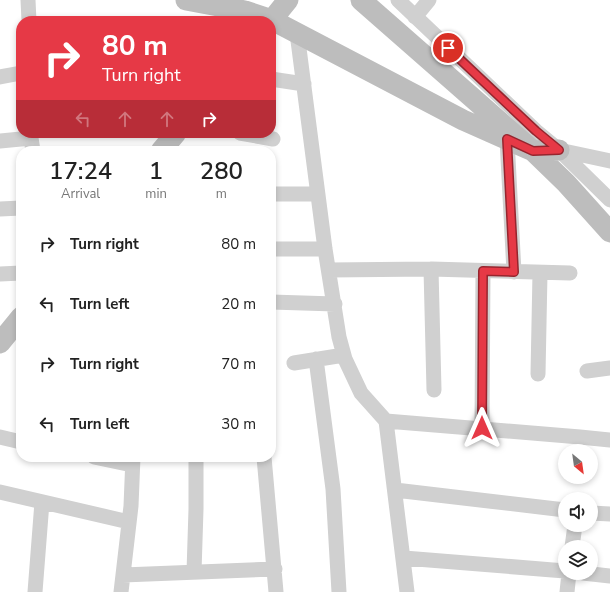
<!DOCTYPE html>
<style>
body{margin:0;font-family:"Nunito Sans",sans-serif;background:#f2f2f2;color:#222;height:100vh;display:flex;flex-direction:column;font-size:15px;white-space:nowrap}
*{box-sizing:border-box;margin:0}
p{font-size:13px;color:#767676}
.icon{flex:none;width:22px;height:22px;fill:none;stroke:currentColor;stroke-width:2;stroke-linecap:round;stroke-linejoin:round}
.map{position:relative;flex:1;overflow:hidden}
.details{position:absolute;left:16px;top:146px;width:260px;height:316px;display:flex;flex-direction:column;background:#fff;border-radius:16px;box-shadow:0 2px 6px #0003}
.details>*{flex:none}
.top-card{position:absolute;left:16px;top:16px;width:260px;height:122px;border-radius:16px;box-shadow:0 2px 6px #0003;background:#e63946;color:#fff;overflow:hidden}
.needle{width:26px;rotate:151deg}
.tools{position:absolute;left:558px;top:444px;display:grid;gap:8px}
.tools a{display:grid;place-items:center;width:40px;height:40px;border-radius:50%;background:#fff;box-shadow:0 2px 6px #0003;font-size:20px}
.pin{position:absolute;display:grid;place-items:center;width:34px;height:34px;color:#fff;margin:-17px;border:2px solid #fff;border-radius:50%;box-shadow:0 1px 4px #0007}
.me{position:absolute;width:44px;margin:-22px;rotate:0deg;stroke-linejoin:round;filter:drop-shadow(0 0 3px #0008)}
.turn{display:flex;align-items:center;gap:14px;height:84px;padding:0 20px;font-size:18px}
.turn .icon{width:52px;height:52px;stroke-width:2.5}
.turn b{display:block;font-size:28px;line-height:34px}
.lanes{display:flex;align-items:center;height:38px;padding:0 20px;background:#0003;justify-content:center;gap:20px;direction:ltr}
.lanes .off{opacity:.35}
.eta{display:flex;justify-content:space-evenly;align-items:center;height:68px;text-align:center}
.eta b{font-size:24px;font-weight:600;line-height:28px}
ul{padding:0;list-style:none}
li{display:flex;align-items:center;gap:12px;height:60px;padding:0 20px}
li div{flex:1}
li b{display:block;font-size:15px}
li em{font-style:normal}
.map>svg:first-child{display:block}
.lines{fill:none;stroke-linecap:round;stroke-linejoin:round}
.street{stroke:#d0d0d0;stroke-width:15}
.secondary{stroke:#bdbdbd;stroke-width:21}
.route-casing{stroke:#96252e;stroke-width:10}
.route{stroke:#e63946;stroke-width:7}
</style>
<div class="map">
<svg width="610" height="592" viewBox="0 0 610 592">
<rect width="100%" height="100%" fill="#fff"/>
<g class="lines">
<path class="street" d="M28,0l1,21
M398,0l138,131 23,19 51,50
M415,17l14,-17
M297,33l28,216 14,88 6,22 16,34 25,28 21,171
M0,77l21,-4
M271,79l33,5
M240,133l33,6
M507,139l7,133
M0,141l31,-3 2,13
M559,150l51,11
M271,194h47
M0,209l21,-1
M271,249h54
M431,269l3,121
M329,270l102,-1 139,4
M0,274l21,-1
M271,302l64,2
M316,359l17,130 6,103
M294,363l50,-8
M587,371l23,-3
M538,374l2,-101
M386,421l194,16 30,3
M482,428l1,-157
M0,437l21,5
M94,457l38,8
M264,457l12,135
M395,490l170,20
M0,492l129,30
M591,513l19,1
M572,547l3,-22
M404,558l161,13
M194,572l2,-63v-52
M583,573l27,3
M123,575l152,-6
M35,592l7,-90
M121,592l10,-86 2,-49
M567,592l2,-19"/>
<path class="secondary" d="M186,0l59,11 27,9 191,100 70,31 26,-1
M361,0l172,151 33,32 44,49
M271,21l17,-21
M161,151l15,-18
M0,343l21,-26"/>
</g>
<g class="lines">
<g class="route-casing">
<path id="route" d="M448,48l88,83 23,19 -26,1 -26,-12 7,133 -31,-1 -1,157"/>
</g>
<use href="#route" class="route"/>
</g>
</svg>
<div class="tools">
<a><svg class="needle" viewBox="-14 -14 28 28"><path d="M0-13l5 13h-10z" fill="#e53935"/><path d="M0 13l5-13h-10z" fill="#767676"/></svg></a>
<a><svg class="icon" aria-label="sound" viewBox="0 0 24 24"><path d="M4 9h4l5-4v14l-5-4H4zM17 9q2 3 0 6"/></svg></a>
<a><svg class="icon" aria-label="layers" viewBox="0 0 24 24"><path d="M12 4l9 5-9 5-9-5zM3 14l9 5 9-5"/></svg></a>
</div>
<div class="pin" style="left:448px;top:48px;background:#d93025"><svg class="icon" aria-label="arrive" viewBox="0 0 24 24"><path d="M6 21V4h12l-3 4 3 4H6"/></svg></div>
<svg class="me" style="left:482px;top:428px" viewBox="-20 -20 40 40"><path d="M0-17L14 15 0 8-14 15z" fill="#e63946" stroke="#fff" stroke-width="4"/></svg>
<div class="top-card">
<div class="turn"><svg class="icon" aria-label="right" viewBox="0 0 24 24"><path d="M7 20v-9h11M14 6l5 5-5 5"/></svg><div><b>80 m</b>Turn right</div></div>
<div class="lanes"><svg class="icon off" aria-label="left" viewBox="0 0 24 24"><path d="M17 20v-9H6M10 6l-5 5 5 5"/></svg><svg class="icon off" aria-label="ahead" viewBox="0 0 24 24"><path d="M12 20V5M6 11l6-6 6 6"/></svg><svg class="icon off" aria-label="ahead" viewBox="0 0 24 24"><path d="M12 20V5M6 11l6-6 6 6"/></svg><svg class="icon" aria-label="right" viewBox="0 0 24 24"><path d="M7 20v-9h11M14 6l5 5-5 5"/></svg></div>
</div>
<section class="details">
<div class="eta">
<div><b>17:24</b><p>Arrival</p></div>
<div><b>1</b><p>min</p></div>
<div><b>280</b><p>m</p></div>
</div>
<ul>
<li><svg class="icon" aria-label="right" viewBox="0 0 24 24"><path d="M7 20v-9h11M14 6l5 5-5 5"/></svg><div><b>Turn right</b></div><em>80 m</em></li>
<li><svg class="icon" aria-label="left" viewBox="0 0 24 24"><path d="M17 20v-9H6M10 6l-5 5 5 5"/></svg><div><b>Turn left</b></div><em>20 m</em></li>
<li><svg class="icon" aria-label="right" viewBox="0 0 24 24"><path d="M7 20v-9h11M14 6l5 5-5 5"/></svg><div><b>Turn right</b></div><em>70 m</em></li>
<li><svg class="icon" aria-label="left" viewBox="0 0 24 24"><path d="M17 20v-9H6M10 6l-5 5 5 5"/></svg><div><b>Turn left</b></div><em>30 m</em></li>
</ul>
</section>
</div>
